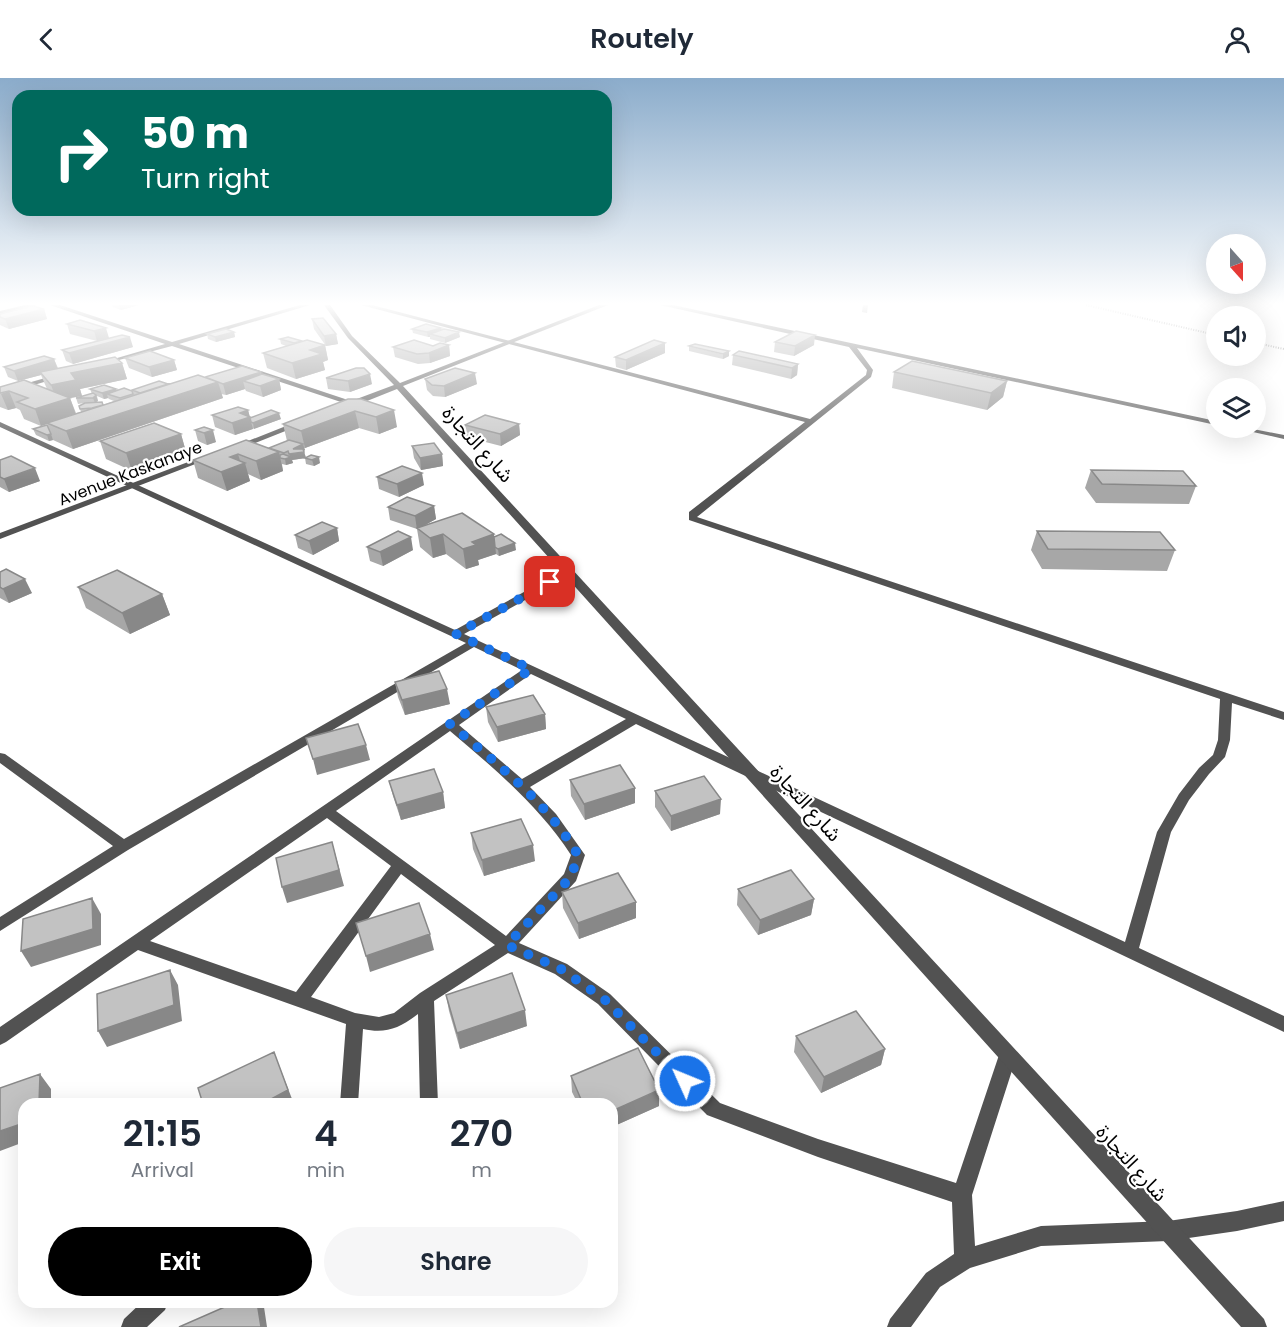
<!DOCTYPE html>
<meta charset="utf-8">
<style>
body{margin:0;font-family:Poppins,"Noto Sans Arabic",sans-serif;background:#f6f6f7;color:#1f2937;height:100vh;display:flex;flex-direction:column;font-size:22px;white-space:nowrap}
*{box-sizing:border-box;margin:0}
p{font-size:20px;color:#747a83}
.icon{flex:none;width:33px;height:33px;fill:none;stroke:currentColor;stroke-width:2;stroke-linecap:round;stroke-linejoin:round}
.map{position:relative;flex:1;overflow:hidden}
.side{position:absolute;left:18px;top:1020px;width:600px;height:210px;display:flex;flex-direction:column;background:#fff;border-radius:18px;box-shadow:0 6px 24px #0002}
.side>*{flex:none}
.banner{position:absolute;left:12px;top:12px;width:600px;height:126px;border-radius:18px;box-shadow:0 6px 24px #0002;background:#00695c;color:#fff;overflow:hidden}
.needle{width:39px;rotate:159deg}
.tools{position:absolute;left:1206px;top:156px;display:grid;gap:12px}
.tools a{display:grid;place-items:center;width:60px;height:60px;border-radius:50%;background:#fff;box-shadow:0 6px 24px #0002;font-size:30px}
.pin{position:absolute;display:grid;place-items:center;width:51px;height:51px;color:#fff;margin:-26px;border-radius:12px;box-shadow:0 3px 9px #0006}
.me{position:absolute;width:66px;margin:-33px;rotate:314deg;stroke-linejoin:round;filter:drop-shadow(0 0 4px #0008)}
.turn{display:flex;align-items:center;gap:21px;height:126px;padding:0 30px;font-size:27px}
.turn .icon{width:78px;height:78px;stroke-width:2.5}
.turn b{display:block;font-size:42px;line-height:51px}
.eta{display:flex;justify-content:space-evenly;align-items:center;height:102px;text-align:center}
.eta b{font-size:36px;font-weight:600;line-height:42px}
.button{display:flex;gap:12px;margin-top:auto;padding:12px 30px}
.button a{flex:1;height:69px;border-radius:36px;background:#000;color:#fff;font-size:24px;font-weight:600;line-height:69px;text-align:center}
.button a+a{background:#f6f6f7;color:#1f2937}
header{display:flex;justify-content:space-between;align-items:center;height:78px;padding:0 30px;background:#fff;font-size:27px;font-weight:600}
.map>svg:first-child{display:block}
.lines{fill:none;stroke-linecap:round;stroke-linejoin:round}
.path{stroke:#747474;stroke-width:2;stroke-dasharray:1 1.5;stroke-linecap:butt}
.service{fill:#525252;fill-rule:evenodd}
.minor{fill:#525252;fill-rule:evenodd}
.tertiary{fill:#525252;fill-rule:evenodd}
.wall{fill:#a7a7a7;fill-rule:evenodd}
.shaded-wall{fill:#888}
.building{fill:#c2c2c2;stroke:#888;stroke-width:1.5}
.route{stroke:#1a73e8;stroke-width:10;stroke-dasharray:0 18}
.labels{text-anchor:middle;stroke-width:4.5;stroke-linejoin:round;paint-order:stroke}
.far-street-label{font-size:16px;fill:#000;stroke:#fff}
.street-label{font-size:20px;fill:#000;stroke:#fff}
</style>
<header><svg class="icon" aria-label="back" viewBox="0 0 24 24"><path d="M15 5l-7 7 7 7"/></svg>Routely<svg class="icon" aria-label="person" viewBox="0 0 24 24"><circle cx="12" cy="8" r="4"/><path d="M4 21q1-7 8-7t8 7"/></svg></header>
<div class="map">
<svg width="1284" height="1249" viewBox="0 0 1284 1249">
<rect width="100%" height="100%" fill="#fff"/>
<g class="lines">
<path class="path" d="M1086,227l130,30
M1256,265l28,6"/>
<path class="service" d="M863,227h5l-1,8 -5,-1z"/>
<path class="minor" d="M25,227h12l-37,10v-4z
M50,227h10l112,37 128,-37h10l-131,39 178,59 -7,2 -178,-59 -72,19v-2l65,-19z
M361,227h11l438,114 56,-44 1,-5 -18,-23 -189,-42h13l543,116v4l-359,-77 16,22 -2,7 -174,140 587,195v8l-52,-17 -2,37 -5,17 -16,17 -20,26 -18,32 -32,116 145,68v16l-648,-308 -106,63 26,27 29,41 -9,26 -57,62 48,21 43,30 110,109 98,36 138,44 43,-128 3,-6 6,-2 6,2 3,6 -45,140 3,51 66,-20 127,-5 69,-10 47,-10v20l-47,10 -69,10 -127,5 -71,22 -30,19 -29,40h-24l3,-8 36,-46 28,-19 -2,-52 -134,-45 -111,-42 -109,-111 -43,-30 -47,-21 -74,48 4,103h-18l-2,-90c-18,14 -32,20 -55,15l-5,75h-18l6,-80 -208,-74 -132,92 -6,3v-18l522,-357 -48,-23 -346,203 -128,81v-14l113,-71 -113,-83v-10l5,1 119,85 342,-196 -466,-216v-5l455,208 109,-60h8v4l-108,60 661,308 32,-110 22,-38 20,-26 14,-13 5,-15 2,-41 -531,-179v-8l116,-90zM531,596l95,45 -104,60 -63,-54zM450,653c45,38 89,75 121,124l-7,19 -58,62 -170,-125zM327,740l64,48 -95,126 -146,-51zM401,796l94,71 -75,48 -26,20 -15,4 -24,-4 -44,-16z
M59,296l2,1v2l-61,18v-4z
M1235,350h13l36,7v4z
M142,1224h26l-3,8 -18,17h-26l3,-8z"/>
<path class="tertiary" d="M324,227h6l22,31 48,47 199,-78h9l-205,81 861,933 3,8h-26l-844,-938 -45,18h-6v-4l48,-18 -46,-47z
M296,344l7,2 -63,25 -7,-2z
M204,378l7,2 -211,81v-6z"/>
</g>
<path class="wall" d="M112,227h27l-18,5 -8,-3z
M44,231l3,10 -38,10 -9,-4v-11z
M312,241l24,15 2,10 -12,2 -12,-17z
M80,242l29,18 24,9 -60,17 -7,-3 -4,-11 35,-9 -27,-7 -3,-10z
M412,251l29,1 19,7 -15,6 -15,-4v-2h-2l-15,-4z
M234,254l1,5 -19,5 -8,-3 -1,-5z
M280,261l22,2 23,4 3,15 -5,2 2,8 -29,9 -29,-11 -4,-15 23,-7 -5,-2z
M775,264l39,3 -20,11 -20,-4z
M449,267l1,11 -20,7 -12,1 -23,-7 -2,-10z
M689,268l40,10 -6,3 -34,-8z
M665,275l-39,17 -10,-3 -1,-10z
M733,277l65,9 -1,11 -6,4 -59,-14z
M125,280l49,2 3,10 -25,7 -23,-9z
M54,281l4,9 64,-5 5,16 -47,10 2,7 -12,2 6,15 5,-1 -2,-6 5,-3 -6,1 -2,-6 16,-4 -2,-5h26v1l16,1 73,-14 57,-3 17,5 2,11 -18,7 -17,-6 -1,-2 -19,6 -5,-1 2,4 -150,51 -20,-9 -4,1 -13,-6 -3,-6 15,-4 -1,-1 -6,2 -17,-7 -4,-9 -4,-2 -8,2 -8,-3v-20l47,2 -6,-14 -23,6 -10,-4 -4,-10zM97,318l7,3 4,-1 1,1 5,2 -11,4 -7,-3 2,-1z
M894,294l113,9 -4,16 -16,13 -95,-22z
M326,300l46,6 -22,8 -22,-3z
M425,301l52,5 -32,13 -12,-1 -6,-6z
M348,321l49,28 -18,7 -20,-6 -54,20h-1l1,2 -1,1 2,7 14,5 -6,3 -8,-2 -1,-6 -13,2 1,3 -7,2 -4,-1 1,7 -22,9 -13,-6 2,7 -23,10 -29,-13 -5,-18 76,-11 18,-8 -4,-17z
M248,332l2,8 31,1 -46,16 -20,-8 -3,-12z
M519,346l1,11 -19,11 -35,-9 -1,-12z
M204,349l12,15 -9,3 -9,-4 -3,-11z
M181,356l5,18 -54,19 -26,-12 -6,-18z
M412,368l30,8 1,12 -22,4 -7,-12z
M0,382l40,21 -31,11 -9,-5z
M1091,392l105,16 -7,18 -93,-1 -11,-15z
M377,399l47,8 -25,12 -20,-8z
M434,428l2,13 -11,6 69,12 22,13 -17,6 -3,-2 -18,6 1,5 -13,4 -20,-15 -13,4 -13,-11 -3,-18 -27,-9 -2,-13z
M337,450l2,13 -26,14 -15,-7 -3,-13z
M1037,453l138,19 -8,21 -125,-2 -11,-19z
M367,469l46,3 -30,16 -13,-5z
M0,494l32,21 -23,10 -9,-5z
M78,509l84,7 8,21 -40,19 -44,-26z
M395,604l55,22 -45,11 -7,-18z
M486,629l59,7 1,15 -48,13 -10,-20z
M570,702l65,23 -50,17 -14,-24z
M389,703l54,11 2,16 -44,12 -8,-24z
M655,713l65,23 -49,17 -16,-24z
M471,755l64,28 -51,15 -11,-27z
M738,811l76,10 -3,16 -53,20 -21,-30z
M562,814l74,26 -57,21 -16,-31z
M446,917l81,31 -67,23 -11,-38z
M796,958l89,13 -4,16 -60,28 -27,-41z
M571,998l88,30 -47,21v-23h-34l-6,-12z"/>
<path class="shaded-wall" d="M119,227h20l-18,5z
M44,231l3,10 -38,10 -4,-10z
M106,250l3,10 -12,3 -3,-10z
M441,250l1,5 -12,1v3h-2l-1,-5z
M234,254l1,5 -19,5 -1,-5z
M459,254l1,5 -15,6v-5z
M336,256l2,10 -12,2 -2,-10z
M815,257l-1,10 -20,11 1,-10z
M130,259l3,10 -60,17 -4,-11z
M665,265v10l-39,17v-10z
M325,267l3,15 -5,2 2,8 -29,9 -4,-16 18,-13z
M449,267l1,11 -20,7 -1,-10z
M729,273v5l-6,3v-5z
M54,281l4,11 -18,2 1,3 -23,6 -4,-10z
M174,282l3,10 -25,7 -3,-10z
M122,285l5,16 -47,10 2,7 -12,2 6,17 -29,8v1l-6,2 -6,-17 22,-8 -6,-16 20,-12z
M798,286l-1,11 -6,4 1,-11z
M261,294l3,11 -21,-2 2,8 -19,6 -3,-11z
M475,295l2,11 -32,13 -1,-11z
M370,296l2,10 -22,8 -2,-11z
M279,301l2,11 -18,7 -3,-11z
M1007,303l-4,16 -16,13 4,-17z
M218,304l5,16 -150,51 -7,-18z
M116,311l2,5h-11l1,4 -4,1 -2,-6z
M9,313l7,17 -8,2 -7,-16z
M96,317l2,6 -3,2 -2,-5z
M248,332l5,19 -18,6 -3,-12 8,-10z
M394,332l3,17 -18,7 -3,-17z
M355,333l4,17 -54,20 -4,-17z
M279,335l2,6 -27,10 -1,-6z
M519,346l1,11 -19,11 -1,-12z
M213,352l3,12 -9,3 -3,-12z
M51,356l2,6 -4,1 -2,-6z
M181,356l5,18 -54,19 -6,-18z
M303,366l2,6 -6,3 5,-1 2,6 -14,2 1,3 -7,2 -1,-6 5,-2 -1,-3 4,-5z
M279,374l4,19 -22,9 -5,-19z
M238,376l3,10 4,-1 5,18 -23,10 -6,-19 9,-15z
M442,376l1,12 -22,4 -1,-12z
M319,379l1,6 -6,3 -2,-6z
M35,390l5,13 -31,11 -5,-13z
M422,395l2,12 -25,12 -2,-13z
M434,428l2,13 -18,10 -1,-1v2l-2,-14z
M337,450l2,13 -26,14 -4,-14z
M443,456l3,20 -13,4 -3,-20z
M494,456l2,20 -18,6 1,5 -13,4 -3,-20 9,-7z
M411,459l2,13 -30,16 -3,-14z
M515,465l1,7 -17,6 -1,-7z
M25,501l7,14 -23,10 -6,-14z
M162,516l8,21 -40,19 -8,-21z
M447,611l3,15 -45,11 -3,-15z
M545,636l1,15 -48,13 -1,-15z
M366,667l4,15 -53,15 -4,-16z
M635,710v15l-50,17 -1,-16z
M443,714l2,16 -44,12 -4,-15z
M721,721l-1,15 -49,17v-15z
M332,764l12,44 -57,17 -5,-16z
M533,767l2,16 -51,15 -2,-16z
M92,820l9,16v31l-70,22 -10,-16z
M814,821l-3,16 -53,20 2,-15z
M636,824v16l-57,21 -1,-16z
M430,856l4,16 -64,22 -4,-16z
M170,892l8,15 4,36 -75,26 -9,-16z
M525,932l2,16 -67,23 -3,-16z
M885,971l-4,16 -60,28 3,-16z
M274,974l6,16 14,36h-32z
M40,996l11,15v15h-12z
M659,1012v16l-47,21v-16z
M24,1045v19l-24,9v-20z
M257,1224h4l3,5 3,20h-6z"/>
<path class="building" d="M32,228l12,3 -39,10 -5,-2v-3z
M323,240l13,16 -12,2 -12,-17z
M80,242l26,8 -12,3 -27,-7z
M426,246l15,4 -14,4 -15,-3z
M226,251l8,3 -19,5 -8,-3z
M444,251l15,3 -14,6 -15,-4z
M796,253l19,4 -20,11 -20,-4z
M122,257l8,2 -61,16 -7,-3z
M288,259l14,4 -8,2 -14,-4z
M307,262l18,5 -15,5 12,4 -30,9 -29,-10z
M414,262l19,6 7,-3 9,2 -20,8 -12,1 -24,-7z
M654,262l11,3 -39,17 -11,-3z
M695,266l34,7 -6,3 -34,-8z
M150,273l24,9 -25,7 -24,-9z
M739,273l59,13 -6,4 -59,-13z
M44,278l10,3 -40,12 -10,-4z
M115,279l7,6 -51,10 5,7 -25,5 -11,-13z
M912,283l95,20 -16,12 -97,-21z
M242,288l19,6 -38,12 -18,-7z
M356,290h8l6,6 -22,7 -22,-3z
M455,290l20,5 -31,13 -12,-1 -7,-6z
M262,296l17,5 -19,7 -17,-5z
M198,297l20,7 -152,49 -19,-8z
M24,302l46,18 -35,11 -18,-7 11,-4 -19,-7 -9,2v-6z
M159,303l9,3 -28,9 -8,-3z
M104,307l12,4 -14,4 -12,-4z
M124,310l8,3 1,3 -13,4 -13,-4z
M93,315l3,2 -3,3h-17z
M348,321h13l33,11 -18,7 -21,-6 -54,20 -18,-7z
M102,324l1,3 -11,3 -12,1 -1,-3 6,-3z
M238,329l10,3 -8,3 10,4 -18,6 -20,-8z
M271,332l8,3 -26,10 -2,-1 -1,-4z
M485,337l34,9 -19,10 -35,-9z
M154,345l27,11 -55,19 -26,-12z
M47,347l4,9 -4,1 -14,-6z
M204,349l9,3 -9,3 -9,-3z
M246,362l33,12 -23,9 -18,-7 -8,3 15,6 -24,9 -28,-12z
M289,362l14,4 -10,5h10l1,3 -15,2 -1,-3 -4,2 -15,-5z
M434,365l8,11 -22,4 -8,-12z
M283,376l8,3 -6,2 -5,-1v-3z
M311,377l8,2 -7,3 -7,-2z
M11,378l24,12 -31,11 -4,-2v-17z
M402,388l20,7 -25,11 -20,-7z
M1091,392l92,1 13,15 -94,-2z
M407,419l27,9 -19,10 -27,-9z
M462,435l32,21 -22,8 4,3 -13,4 -20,-15 -13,4 -13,-10z
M322,444l15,6 -28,13 -14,-6z
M398,453l13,6 -31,15 -13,-5z
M1037,453l123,1 15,18 -127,-1z
M501,456l14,9 -17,6 -3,-2 -1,-10z
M6,491l19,10 -22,10 -3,-2v-15z
M117,492l45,24 -40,19 -44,-26z
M439,593l8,18 -45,11 -7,-18z
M533,617l12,19 -48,13 -11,-20z
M358,646l8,21 -53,14 -7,-21z
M620,687l15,23 -51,16 -14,-24z
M434,691l9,23 -46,13 -8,-24z
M704,698l17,23 -50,17 -16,-25z
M521,741l12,26 -51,15 -11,-27z
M332,764l7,28 -57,17 -6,-29z
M791,792l23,29 -54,21 -22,-31z
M618,795l18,29 -58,21 -16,-31z
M92,820l1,31 -72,22 2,-32z
M419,825l11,31 -64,22 -10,-33z
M170,892l4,35 -76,26 -1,-37z
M512,895l13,37 -68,23 -11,-38z
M856,933l29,38 -61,28 -28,-41z
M638,970l21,42 -47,21v-7h-29l-12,-28z
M274,974l14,38 -26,14h-59l-5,-16z
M40,996l-1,30h-15v19l-24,8v-43z
M236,1224h21l4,25h-82z"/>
<linearGradient id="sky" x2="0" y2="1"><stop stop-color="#8baccb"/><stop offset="0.56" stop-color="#fff"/><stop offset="1" stop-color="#fff" stop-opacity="0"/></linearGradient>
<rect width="1284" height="402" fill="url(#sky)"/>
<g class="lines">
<path class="route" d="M550,504l-94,52 75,35 -81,55c47,40 96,77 128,131l-7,22 -64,68 54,24 43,30 81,82"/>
</g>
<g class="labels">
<g class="far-street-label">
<text transform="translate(130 395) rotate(-21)" y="6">Avenue Kaskanaye</text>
</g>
<g class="street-label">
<text transform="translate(478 366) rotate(48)" y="7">شارع التجارة</text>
<text transform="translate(806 725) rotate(48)" y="7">شارع التجارة</text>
<text transform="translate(1132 1085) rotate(48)" y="7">شارع التجارة</text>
</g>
</g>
</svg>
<div class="tools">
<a><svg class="needle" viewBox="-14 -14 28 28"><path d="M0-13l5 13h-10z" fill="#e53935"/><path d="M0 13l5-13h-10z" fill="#747a83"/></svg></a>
<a><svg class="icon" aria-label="sound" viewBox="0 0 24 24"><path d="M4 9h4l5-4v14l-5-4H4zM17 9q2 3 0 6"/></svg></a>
<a><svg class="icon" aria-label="layers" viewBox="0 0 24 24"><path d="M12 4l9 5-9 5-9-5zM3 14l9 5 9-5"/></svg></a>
</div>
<div class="pin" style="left:550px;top:504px;background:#d93025"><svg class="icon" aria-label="arrive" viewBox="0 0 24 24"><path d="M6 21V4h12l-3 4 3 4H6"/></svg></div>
<svg class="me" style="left:685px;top:1003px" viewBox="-20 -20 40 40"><circle r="17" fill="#1a73e8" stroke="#fff" stroke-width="3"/><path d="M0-11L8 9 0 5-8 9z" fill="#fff"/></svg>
<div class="banner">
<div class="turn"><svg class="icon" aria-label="right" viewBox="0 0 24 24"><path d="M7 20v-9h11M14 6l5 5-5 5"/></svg><div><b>50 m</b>Turn right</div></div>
</div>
<section class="side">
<div class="eta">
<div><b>21:15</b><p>Arrival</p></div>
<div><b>4</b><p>min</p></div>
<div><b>270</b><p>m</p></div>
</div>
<div class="button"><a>Exit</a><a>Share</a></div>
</section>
</div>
